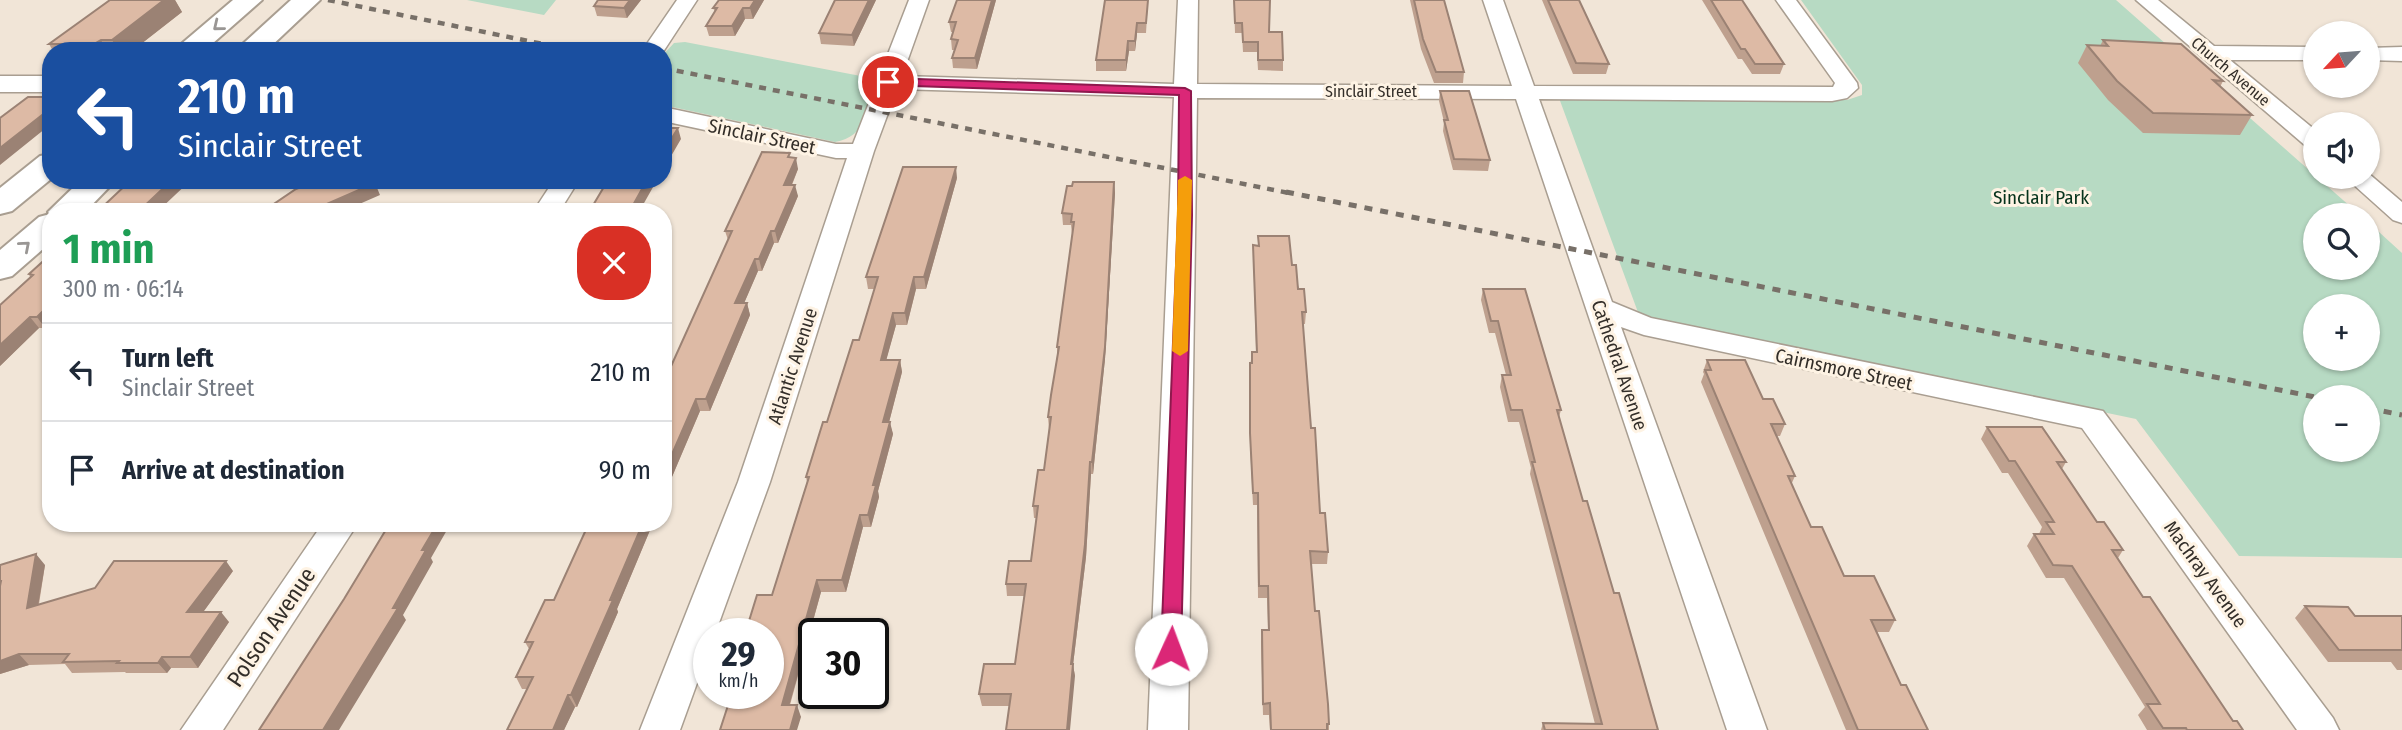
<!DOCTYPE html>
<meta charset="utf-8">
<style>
body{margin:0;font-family:"Fira Sans Condensed",sans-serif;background:#f6f6f7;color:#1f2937;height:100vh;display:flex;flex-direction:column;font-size:26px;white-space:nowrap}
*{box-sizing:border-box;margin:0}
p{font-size:23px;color:#747a83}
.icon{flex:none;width:38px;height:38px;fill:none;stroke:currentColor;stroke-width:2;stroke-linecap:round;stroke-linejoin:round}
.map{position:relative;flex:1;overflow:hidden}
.sheet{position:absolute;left:42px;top:203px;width:630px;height:329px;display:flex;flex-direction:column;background:#fff;border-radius:28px;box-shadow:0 2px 5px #0004}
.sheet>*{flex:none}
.top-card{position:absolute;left:42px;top:42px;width:630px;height:147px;border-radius:28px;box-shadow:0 2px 5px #0004;background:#1a4fa0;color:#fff;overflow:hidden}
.needle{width:46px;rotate:244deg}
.buttons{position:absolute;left:2303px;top:21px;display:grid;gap:14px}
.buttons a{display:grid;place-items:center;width:77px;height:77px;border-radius:50%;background:#fff;box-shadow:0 2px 5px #0004;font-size:35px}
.speed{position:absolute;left:693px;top:618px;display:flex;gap:14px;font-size:35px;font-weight:700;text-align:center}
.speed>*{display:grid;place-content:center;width:91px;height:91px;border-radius:50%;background:#fff;box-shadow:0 2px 5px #0004;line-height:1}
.speed small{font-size:18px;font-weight:400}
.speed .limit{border:4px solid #111;border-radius:10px;background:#fff;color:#111}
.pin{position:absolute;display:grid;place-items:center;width:60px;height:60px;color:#fff;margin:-30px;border:4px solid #fff;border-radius:50%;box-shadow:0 2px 7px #0007}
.me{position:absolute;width:77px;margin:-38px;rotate:2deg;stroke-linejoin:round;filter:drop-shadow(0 0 5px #0008)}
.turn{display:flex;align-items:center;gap:24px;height:147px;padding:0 21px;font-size:32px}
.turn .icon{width:91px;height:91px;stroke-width:2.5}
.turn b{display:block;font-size:49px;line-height:60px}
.round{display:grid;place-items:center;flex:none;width:74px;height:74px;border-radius:28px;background:#f6f6f7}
.headline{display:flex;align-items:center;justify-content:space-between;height:119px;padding:0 21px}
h1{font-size:42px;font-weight:700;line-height:52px;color:#1e9e55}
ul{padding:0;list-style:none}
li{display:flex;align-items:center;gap:21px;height:98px;padding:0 21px;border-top:2px solid #e0e1e3}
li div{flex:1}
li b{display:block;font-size:26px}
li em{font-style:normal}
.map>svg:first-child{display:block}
.green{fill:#b7dac3;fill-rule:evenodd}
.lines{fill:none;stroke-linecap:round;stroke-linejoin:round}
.minor-casing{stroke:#a99e91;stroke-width:3}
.tertiary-casing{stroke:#a99e91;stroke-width:3}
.secondary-casing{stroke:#a99e91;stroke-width:4}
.minor{fill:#fff;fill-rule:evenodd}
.tertiary{fill:#fff;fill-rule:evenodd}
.secondary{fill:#fff;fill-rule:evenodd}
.rail-far1{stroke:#787068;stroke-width:4.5;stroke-dasharray:7 7;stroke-linecap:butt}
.rail{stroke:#787068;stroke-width:5;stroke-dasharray:8 8;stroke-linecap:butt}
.wall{fill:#bea08e}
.shaded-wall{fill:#9b8274}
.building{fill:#ddbaa5;stroke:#9b8274;stroke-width:2}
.oneway{stroke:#999694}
.route{fill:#db2777;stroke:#8e194d;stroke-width:2}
.slow{fill:#f59e0b}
.labels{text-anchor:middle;stroke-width:6;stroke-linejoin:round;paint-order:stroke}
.far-street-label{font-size:16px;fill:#332e29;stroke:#fef3e4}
.street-label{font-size:19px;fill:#332e29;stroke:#fef3e4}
.park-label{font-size:19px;fill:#05321b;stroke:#fef3e4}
.near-street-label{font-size:23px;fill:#332e29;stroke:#fef3e4}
</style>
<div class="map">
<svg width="2402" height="730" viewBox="0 0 2402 730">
<rect width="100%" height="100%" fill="#f1e5d7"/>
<path class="green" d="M467,0h89l-12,15z
M1801,0h315l244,215h-45v53h53v-46l34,31v305l-163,-2 -103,-137 -497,-104 -80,-217 288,2 15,-5v-10zM2315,306h53v53h-53zM2315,397h53v53h-53z
M685,42l186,36 7,6c-11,27 -11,52 -43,58l-172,-37v-50l11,-12z"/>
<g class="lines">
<g class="minor-casing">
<path id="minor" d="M677,0h20l-34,52 -21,-1z
M909,0h20l-27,76 272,8 4,-84h20l-1,84 315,2 -29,-86h20l31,86 299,1 2,-4 -59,-83h20l61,83 1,5 -11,10 -15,3 -293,-2 73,203 39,16 452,93 230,307 6,12h-42l-215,-302 -438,-93 -23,-8 146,403h-40l-211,-631 -319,-1 -9,632h-40l26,-633 -277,-8 -23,62 -104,331 -55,152h-6v16l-29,80h-40l98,-248 109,-324h-11l-173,-37v-14l173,37h17z
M2136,0h22l56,46 101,1v13h-85l85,70v19l-8,-2z
M2402,47v14l-34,-1v-12z
M2368,173l34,29v21l-9,-3 -48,-43h23z
M554,180h25l-20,32h-26z
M323,523h35l-135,207h-42z"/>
</g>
<g class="tertiary-casing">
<path id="tertiary" d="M0,76h51v16h-51z"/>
</g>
<g class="secondary-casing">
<path id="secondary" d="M233,0h29l-58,51h-31z
M291,0h29l-54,51h-31z
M51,154v25l-39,32 -12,3v-26l40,-32z
M81,180h35l-31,32h-34v30l-39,34 -12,3v-29l39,-33 11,-3 -2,-2z"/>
</g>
<use href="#minor" class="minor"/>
<use href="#tertiary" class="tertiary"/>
<use href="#secondary" class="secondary"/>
<path class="rail-far1" d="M328,0l249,51
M663,68l631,126"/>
<path class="rail" d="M1286,192l1029,205
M2368,408l34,7"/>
</g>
<path class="wall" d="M110,0h65l7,12 -50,39h-79l-4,-7z
M598,0h43l-14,18 -30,-2 -3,-10z
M719,0h45l-11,19h-8l-10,17h-26l-3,-10 9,-14 -2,-4z
M835,0h41l-22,46 -33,-2 -2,-11z
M957,0h39l-19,69 -24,-1 -1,-10 2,-8h-2l-1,-11 2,-7h-2l-2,-10z
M1105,0h43l-2,33h-9l-2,18h-6l-3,20h-30v-11z
M1234,0l35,32 14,28v11l-25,-1 -1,-18h-14l-1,-19h-7z
M1410,0h34l20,72 -1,11h-29l-13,-34z
M1542,0h37l30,64 -3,10h-33z
M1702,0h40l42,64 -4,10h-28l-10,-15h-4z
M2103,40l120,41 -3,6 32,28 -12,20 -97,-2 -35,-33 -30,-37 9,-18 13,1z
M1440,91l50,69 -2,11 -35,-1 -10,-39 1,-9 -5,-21z
M791,158l7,11 -6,16 6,11 -20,47h-4l-12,28h-4l-14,32h3l3,12 -40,96h-10l-37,87v-114l65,-144 -3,-9z
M957,178l-31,111h-10l-9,36h-11l-10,35h14l2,12 -13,50 4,12 -15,57 1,6 -8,30h-8l-17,65h-25l-31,113 11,12 -81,13 52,-135 35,-113 -1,-5 53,-137 16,-51h-7l-2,-12z
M393,180h143l-4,6 -136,1z
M608,180l31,32h-47l1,-2 -1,-3z
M1114,182l1,11 -10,166 -12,115h-2l-5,83 -13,108 2,11 -66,30h-27l-3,-12 36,-30 9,-68h-17l-1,-12 25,-23 5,-43h-2l-1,-12 11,-36 5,-41 -1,-12 9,-61v-9l15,-113 -1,-9h-8l-1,-12z
M1258,236l34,29 14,47 -1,12h-2l8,104 9,85 8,39 -1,12h-16l4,47 14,113v6h-59l-1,-15h-6l-2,-73 1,-12h6l-1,-32h-9l-1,-93h-4l-3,-60 -1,-70 3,-23h4l-3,-107 5,1z
M51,254l-6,74h-6l-39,38 30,-89 -1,-3z
M1483,289l78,121 -2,7 24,84 75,229h-117l2,-7 52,1 -65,-250 1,-6 -12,-46h-11l-8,-35 2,-12h4l-11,-42h-6l-8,-33z
M1707,360l56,39 22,25 -5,12h-4l19,40 -4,9 20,42 33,49 51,44 -6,12h-12l24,53 27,45h-82l-145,-348 3,-8 -1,-2z
M1987,427l79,35 -4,7 35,53 26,28 -5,8 25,39 90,124 10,9h-96l-9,-15 7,-8 -81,-129h-18l-19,-32 7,-12h5l3,-7 -34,-54h-6l-21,-34z
M589,523h64l-36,86 1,3 -41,95h-2l-11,23h-57l20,-41h-5l-6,-12 13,-28 -4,-7 29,-42z
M0,565h45l-6,39 194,-33 -30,41 26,10 -31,46h-27l-4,5h-41l-1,-1 -53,1 -7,-9 -36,1 -29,9z
M2305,606l50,10h47v54h-5l-6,-8h-63l-33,-44z"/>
<path class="shaded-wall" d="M164,0h11l7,12 -50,39h-13l-7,-11z
M630,0h11l-14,18 -3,-10z
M755,0h9l-11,19 -3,-11z
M869,0h7l-22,46 -2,-11z
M992,0h4l-19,69 -2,-11z
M743,8l2,11 -10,17 -3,-10z
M1137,23v10l-2,18v-10z
M101,40l6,11h-9l-4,-7z
M1128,41l1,10 -3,20v-11z
M51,108v16l-51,41v-17z
M678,128l3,11 -18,31v-17z
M796,158l2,11 -11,27 -3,-11z
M956,167l1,11 -31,111 -2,-12z
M172,180h19l-34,32h-19z
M530,180h6l-4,6z
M647,180h10l-18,32h-6l-1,-5z
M1114,182l1,11 -10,166 -12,115 -1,-12z
M375,183l5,12 -39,17h-26l12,-8z
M795,185l3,11 -20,47 -3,-12z
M771,231l3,12 -12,28 -3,-12z
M755,259l3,12 -19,44 -4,-12z
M914,277l2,12 -9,36 -2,-12z
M51,303v20l-6,5 -8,-11z
M747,303l3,12 -40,96 -4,-12z
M893,313l3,12 -13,47 -2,-12z
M30,317l9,11 -39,38v-21z
M900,360l2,12 -16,62 -3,-12z
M696,399l4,12 -37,87v-23z
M890,422l3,12 -15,57 1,6 -8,30 -3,-12 5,-30z
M1090,462l1,12 -5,83 -13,108 2,11 -5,54h-3l4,-66z
M860,515l3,12 -17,65 -4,-12z
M438,523h13l-20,35 2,4 -30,53 3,5 -67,110h-16l70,-122 29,-58z
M643,523h10l-36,86 1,3 -41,95 -6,-12z
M36,554l9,11 -9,53 -9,-10z
M226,561l7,10 -37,51 -9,-10z
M817,580l4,12 -35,125 -4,-12z
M221,612l8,10 -31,46 -8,-11z
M19,654l10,11 -29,9v-13z
M162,657l9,11 -4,5 -9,-10z
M568,695l7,12 -11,23h-11z
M797,705l4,12 -4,13h-7z"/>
<path class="building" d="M110,0h54l-52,40h-11l-7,4h-45z
M598,0h32l-6,8 -30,-2z
M719,0h36l-5,8h-7l-11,18h-26l11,-18h-4z
M835,0h34l-17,35 -33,-2z
M957,0h35l-17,58h-23l6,-18 -7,-1 5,-17h-7z
M1105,0h43l-2,23h-9l-2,18h-7l-2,19h-30z
M1234,0h36l-1,32h13l1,28h-25v-18h-15l-1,-19h-7z
M1414,0h30l20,72h-28l-13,-33z
M1548,0h31l30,64 -33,-1z
M1711,0h31l42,64h-29l-10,-15h-4z
M2103,40l78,4 42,37 -10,-1 39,35 -99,-2 -36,-32 -30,-36 21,1z
M1440,91h29l21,69 -36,-1 -10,-39h4z
M28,97h23v11l-51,40v-30z
M663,128h15l-15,25z
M762,152l28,1 -2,4 8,1 -12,27h11l-20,46h-4l-12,28h-4l-20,44h12l-41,96h-10l-33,76v-91l69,-153h-7z
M903,167h53l-32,110h-10l-9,36h-12l-12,47h19l-17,62h7l-17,63h3l-8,30h-8l-18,65h-25l-35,125h15l-7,25h-70l12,-37h36v-59h-23l12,-39h15l37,-118h-3l17,-55h4l26,-82h6l19,-63h-12z
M131,180h41l-34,32h-41z
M318,180h53l4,3 -48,21 -12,8h-53l34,-23z
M608,180h39l-15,27h-4l-2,5h-34l3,-5h-3z
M1073,182h41l-9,165 -13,115h-2l-5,82 -14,120h2l-6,66h-61l5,-36h-32l5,-30h31l11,-80h-20l3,-23h22l7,-55h-5l5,-36h6l7,-53h-3l3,-22 8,-48h-2l17,-125h-3l1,-8 -10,-1 5,-27h5z
M1258,236h31l3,29h4l2,24h6l2,23h-4l9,116h4l5,85h5l3,39 -18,-1 5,60h4l9,93 1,20h-2v6h-56l-1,-27 -7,1 -1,-74h7l-1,-44h-9l-1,-93h-5l-3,-60v-70h2v-11h5l-4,-107 6,1z
M51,254v38l-3,2h3v9l-14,14h-7l-30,28v-40l33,-30 -4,-1z
M1483,289h42l36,121h-4l26,91h4l27,92h5l39,137h-113l-2,-7 59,1 -70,-262h3l-13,-52h-11l-9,-35h9l-13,-54h-7z
M1707,360h38l18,39h10l12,25h-14l24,52h-7l23,51h11l22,49h30l21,44h-24l30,65h5l22,45h-70l-153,-360h6z
M1987,427h55l24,35h-9l40,60h7l19,28h-11l31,47h7l83,124h4l6,9h-56l-1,-2h-23l-16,-24h13l-88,-138 -19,-1 -19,-31h20l-8,-12h8l-39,-61h-6z
M390,523h48l-16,27h4l-33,58h5l-75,122h-64l85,-131z
M589,523h54l-33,77h3l-42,95h-3l-15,35h-46l26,-53h-17l17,-35h-8l20,-42h9z
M36,554l-9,54 68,-20 19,-27h112l-39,51h34l-31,45h-28l-4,6h-41l2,-2 -56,1 6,-8h-50l-19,7v-75l1,-5h-1v-16z
M2305,606l43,1 7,9h47v34h-63z"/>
<defs><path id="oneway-chevron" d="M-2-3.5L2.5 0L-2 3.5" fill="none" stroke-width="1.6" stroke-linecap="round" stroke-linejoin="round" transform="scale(1.75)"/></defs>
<g class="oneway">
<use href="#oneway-chevron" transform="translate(218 26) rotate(141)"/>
<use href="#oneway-chevron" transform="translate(25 246) rotate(-41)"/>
</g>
<path class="route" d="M888,78l297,10 6,3 1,124 -11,434 -3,5 -7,3 -7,-3 -3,-5 17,-434 1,-120 -295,-10v-5z"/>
<path class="slow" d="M1185,176l7,4 -4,171 -8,5 -8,-5 6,-171z"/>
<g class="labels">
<g class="far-street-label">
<text transform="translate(2231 71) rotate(40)" y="6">Church Avenue</text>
<text x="1371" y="97">Sinclair Street</text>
</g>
<g class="street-label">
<text transform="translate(762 136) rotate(12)" y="7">Sinclair Street</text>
<text transform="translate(1620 365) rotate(71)" y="7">Cathedral Avenue</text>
<text transform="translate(792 366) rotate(-72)" y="7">Atlantic Avenue</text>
<text transform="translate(1844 369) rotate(12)" y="7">Cairnsmore Street</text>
<text transform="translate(2206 574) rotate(54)" y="7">Machray Avenue</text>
</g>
<g class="park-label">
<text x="2041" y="204">Sinclair Park</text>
</g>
<g class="near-street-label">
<text transform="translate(271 627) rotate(-56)" y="8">Polson Avenue</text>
</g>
</g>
</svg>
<div class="buttons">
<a><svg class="needle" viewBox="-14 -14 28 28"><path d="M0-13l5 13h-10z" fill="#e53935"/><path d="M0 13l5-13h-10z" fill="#747a83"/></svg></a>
<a><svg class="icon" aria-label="sound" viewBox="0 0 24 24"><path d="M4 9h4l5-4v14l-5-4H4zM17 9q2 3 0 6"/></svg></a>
<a><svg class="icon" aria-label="search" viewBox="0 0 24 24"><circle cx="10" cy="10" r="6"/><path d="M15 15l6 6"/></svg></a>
<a>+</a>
<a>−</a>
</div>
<div class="speed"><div>29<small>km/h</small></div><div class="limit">30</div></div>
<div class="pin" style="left:888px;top:82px;background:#d93025"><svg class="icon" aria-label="arrive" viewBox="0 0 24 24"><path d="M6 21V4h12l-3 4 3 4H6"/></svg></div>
<svg class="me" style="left:1171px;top:649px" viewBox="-20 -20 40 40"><circle r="19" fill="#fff"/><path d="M0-13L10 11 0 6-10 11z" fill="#db2777"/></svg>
<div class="top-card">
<div class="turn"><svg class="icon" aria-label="left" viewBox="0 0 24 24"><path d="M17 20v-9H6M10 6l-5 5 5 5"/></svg><div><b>210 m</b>Sinclair Street</div></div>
</div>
<section class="sheet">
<div class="headline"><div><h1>1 min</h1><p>300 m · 06:14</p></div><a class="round" style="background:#d93025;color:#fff"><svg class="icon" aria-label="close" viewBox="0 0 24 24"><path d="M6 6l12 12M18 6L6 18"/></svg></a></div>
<ul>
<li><svg class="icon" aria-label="left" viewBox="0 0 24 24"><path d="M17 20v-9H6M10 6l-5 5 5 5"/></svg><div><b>Turn left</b><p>Sinclair Street</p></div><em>210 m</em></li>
<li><svg class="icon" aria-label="arrive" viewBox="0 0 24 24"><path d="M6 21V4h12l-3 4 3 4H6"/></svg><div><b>Arrive at destination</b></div><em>90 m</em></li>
</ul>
</section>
</div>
